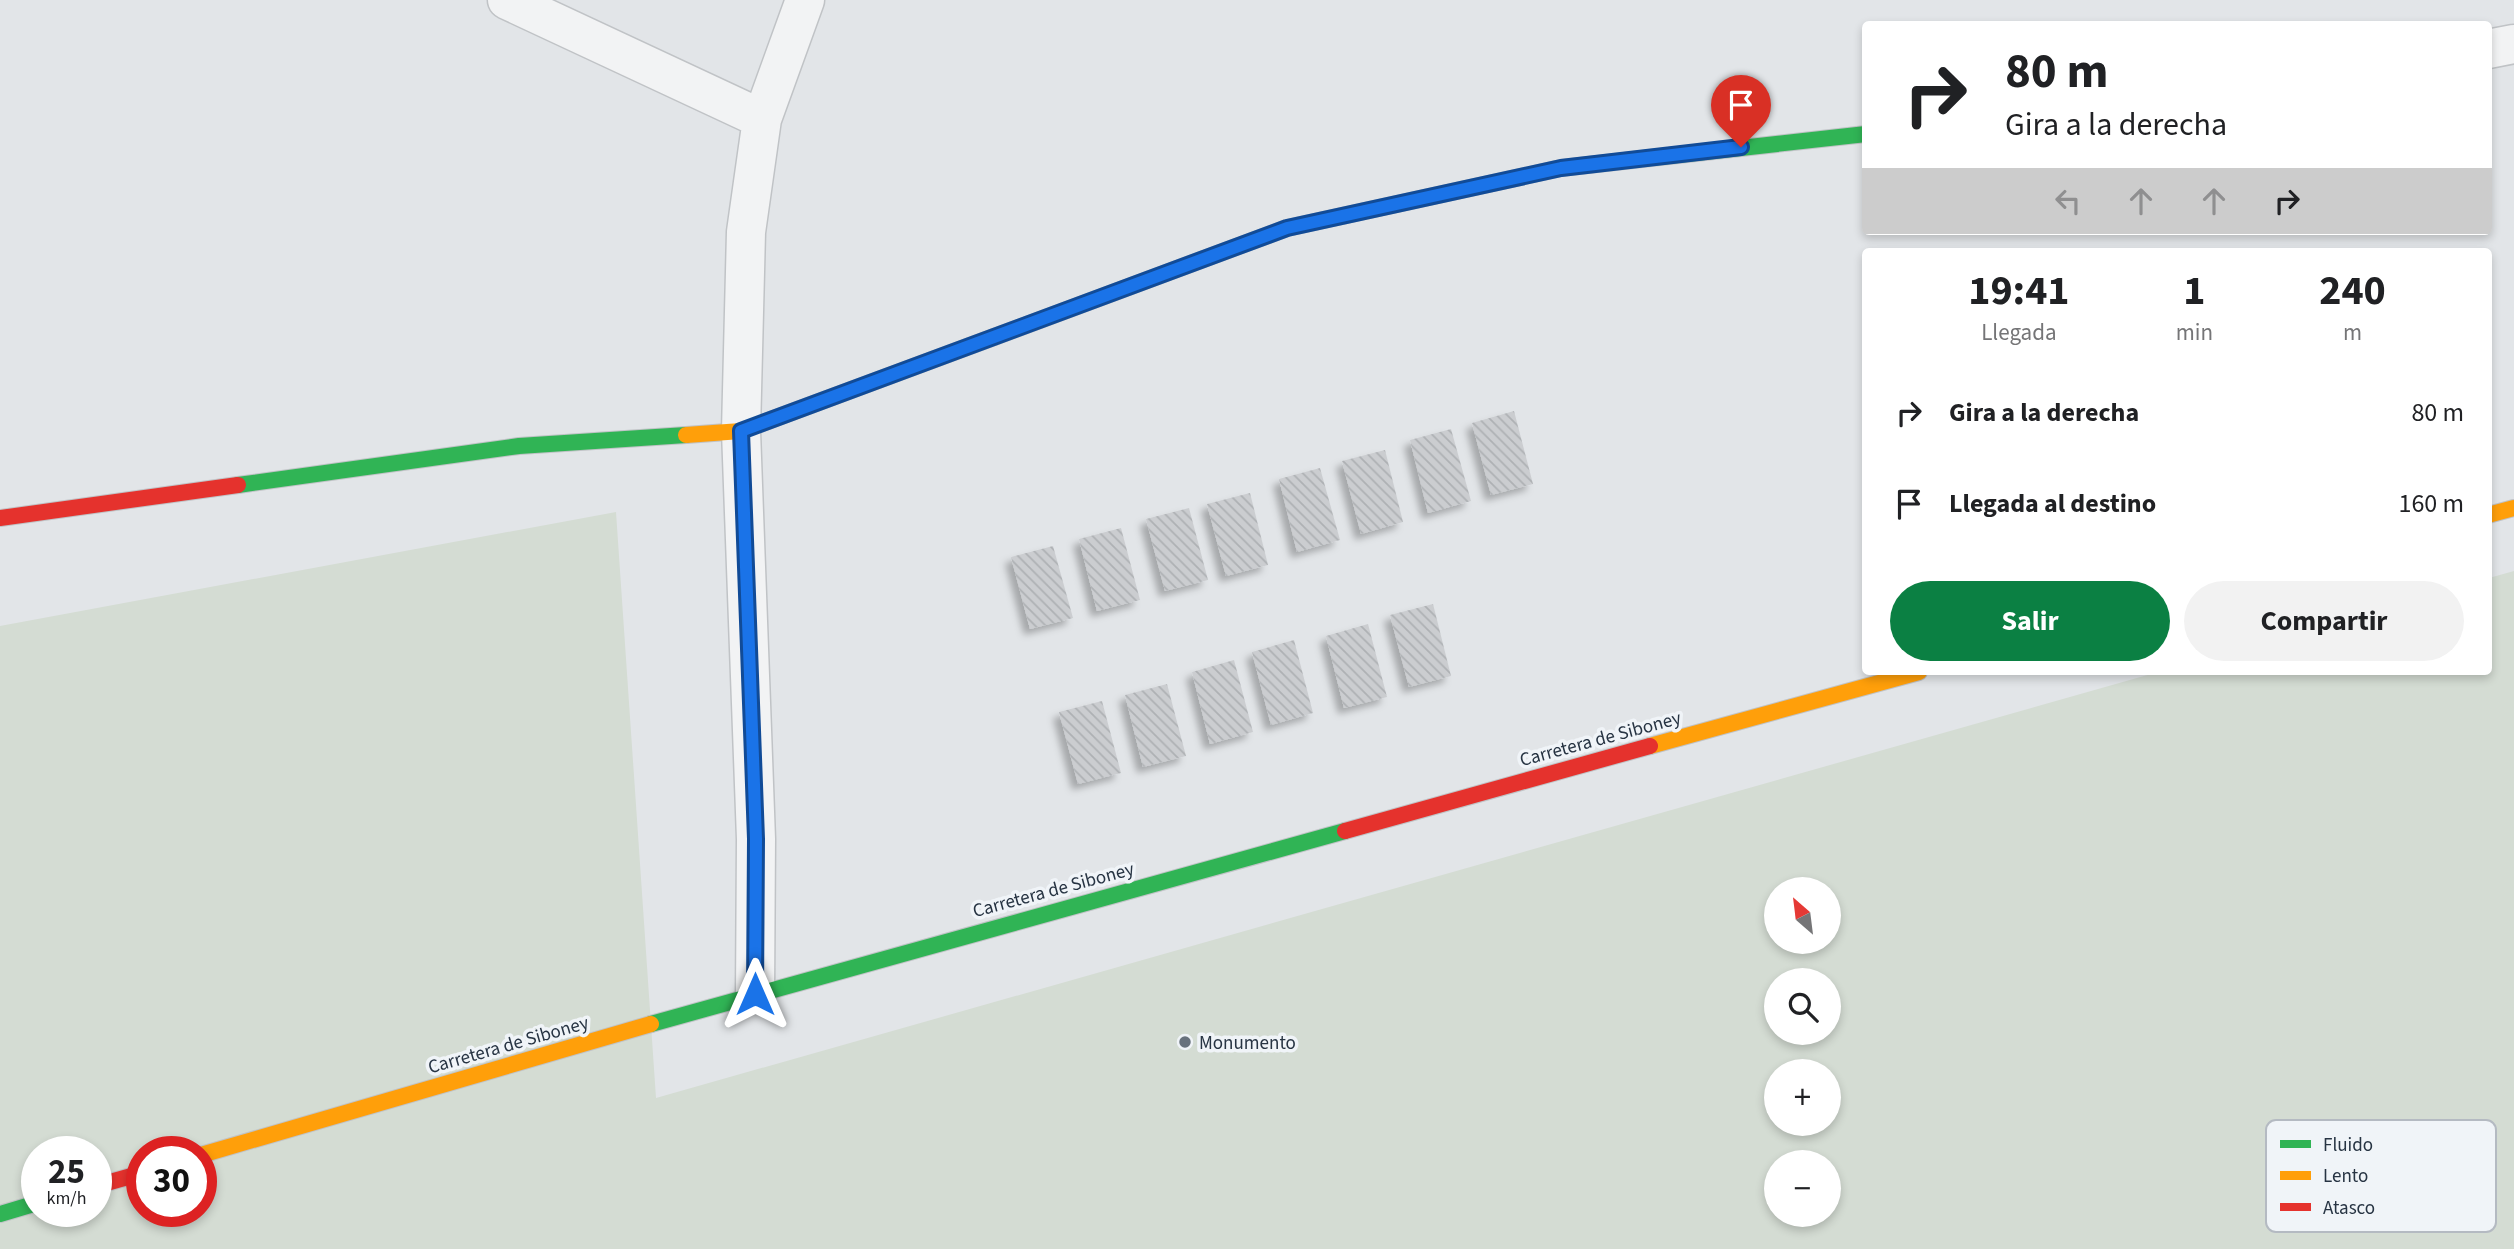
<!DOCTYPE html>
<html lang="es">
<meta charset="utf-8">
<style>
body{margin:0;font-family:"Source Sans 3",sans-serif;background:#f2f2f2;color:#202124;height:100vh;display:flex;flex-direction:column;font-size:26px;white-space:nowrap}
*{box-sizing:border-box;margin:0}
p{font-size:23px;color:#757577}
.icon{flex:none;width:38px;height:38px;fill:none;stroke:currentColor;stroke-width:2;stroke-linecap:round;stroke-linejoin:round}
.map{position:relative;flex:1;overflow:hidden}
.sheet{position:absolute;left:1862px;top:248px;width:630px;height:427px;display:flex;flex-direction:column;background:#fff;border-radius:7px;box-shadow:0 4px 10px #0003}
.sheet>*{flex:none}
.banner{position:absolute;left:1862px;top:21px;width:630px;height:214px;border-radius:7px;box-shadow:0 4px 10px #0003;background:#fff;color:#202124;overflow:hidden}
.needle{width:46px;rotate:332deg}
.buttons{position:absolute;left:1764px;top:877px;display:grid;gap:14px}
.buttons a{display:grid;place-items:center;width:77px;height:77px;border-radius:50%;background:#fff;box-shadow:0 4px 10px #0003;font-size:35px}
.speed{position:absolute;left:21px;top:1136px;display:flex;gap:14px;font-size:35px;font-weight:700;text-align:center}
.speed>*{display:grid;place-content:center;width:91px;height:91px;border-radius:50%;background:#fff;box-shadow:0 4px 10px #0003;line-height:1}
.speed small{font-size:18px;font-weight:400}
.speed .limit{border:10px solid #d22;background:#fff;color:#111}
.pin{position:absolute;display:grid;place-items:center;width:60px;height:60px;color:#fff;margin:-72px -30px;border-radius:50% 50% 50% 0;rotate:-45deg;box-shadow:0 0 7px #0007}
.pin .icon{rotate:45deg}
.me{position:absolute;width:77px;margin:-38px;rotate:0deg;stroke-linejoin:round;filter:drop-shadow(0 0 5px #0008)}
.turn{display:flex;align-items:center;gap:24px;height:147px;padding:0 28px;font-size:32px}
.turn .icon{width:91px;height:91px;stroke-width:2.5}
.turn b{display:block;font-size:49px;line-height:60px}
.lanes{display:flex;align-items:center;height:66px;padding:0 28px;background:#0003;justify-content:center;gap:35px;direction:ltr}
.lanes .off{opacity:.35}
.eta{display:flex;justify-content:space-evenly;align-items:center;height:119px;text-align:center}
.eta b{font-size:42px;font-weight:700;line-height:49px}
.primary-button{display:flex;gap:14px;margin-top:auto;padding:14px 28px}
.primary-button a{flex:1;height:80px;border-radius:42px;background:#0b8043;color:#fff;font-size:28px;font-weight:700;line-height:80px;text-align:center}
.primary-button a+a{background:#f2f2f2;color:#202124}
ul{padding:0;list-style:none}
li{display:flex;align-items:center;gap:21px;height:91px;padding:0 28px}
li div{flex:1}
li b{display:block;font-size:26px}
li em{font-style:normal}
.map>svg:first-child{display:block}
.green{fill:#d4dcd3;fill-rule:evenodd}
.building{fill:url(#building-back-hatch);filter:url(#shadow)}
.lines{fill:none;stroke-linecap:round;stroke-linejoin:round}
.street-casing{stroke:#c0c3c6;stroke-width:41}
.fast-casing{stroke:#c0c3c6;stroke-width:18}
.slow-casing{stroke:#c0c3c6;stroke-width:18}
.jam-casing{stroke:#c0c3c6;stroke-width:18}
.street{stroke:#f2f3f4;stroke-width:38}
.fast{stroke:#30b455;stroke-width:16}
.slow{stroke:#ff9f0a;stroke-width:16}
.jam{stroke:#e5322d;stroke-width:16}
.route-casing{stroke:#114b97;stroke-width:18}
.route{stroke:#1a73e8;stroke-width:12}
.poi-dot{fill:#68727d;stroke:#f0f4f8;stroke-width:2.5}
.labels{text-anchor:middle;stroke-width:7;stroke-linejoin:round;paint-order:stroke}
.street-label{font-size:19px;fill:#273443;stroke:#f0f4f8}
.poi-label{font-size:19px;fill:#273443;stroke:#f0f4f8;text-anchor:start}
.key{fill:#f0f4f8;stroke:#b4bac2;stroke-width:2}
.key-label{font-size:19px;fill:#273443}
</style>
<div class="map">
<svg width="2514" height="1249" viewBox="0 0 2514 1249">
<defs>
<pattern id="building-back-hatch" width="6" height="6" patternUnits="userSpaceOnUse" patternTransform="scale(1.75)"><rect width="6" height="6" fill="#cbcdd0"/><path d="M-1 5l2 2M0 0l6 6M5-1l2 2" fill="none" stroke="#aeb1b4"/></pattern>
<filter id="shadow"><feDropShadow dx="-6" dy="6" stdDeviation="3.5" flood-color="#0004"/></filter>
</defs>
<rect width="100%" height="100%" fill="#e2e5e8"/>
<path class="green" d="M616,512l40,586 1502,-426h330l1,-94 25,-7v678h-2514v-623zM1776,889h53v53h-53zM1776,980h53v52h-53zM1776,1071h53v53h-53zM37,1152h59v59h-59zM142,1152h59v59h-59zM1776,1162h53v52h-53z"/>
<path class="building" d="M1514,411l19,73 -42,11 -19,-72z
M1451,429l20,72 -43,12 -18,-73z
M1385,450l18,72 -42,12 -19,-73z
M1320,468l20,72 -43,12 -18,-73z
M1250,493l18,72 -42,11 -19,-72z
M1189,508l19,72 -43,11 -19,-72z
M1121,528l19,72 -43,11 -18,-72z
M1053,546l20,72 -43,11 -19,-72z
M1433,604l18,72 -42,11 -19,-72z
M1368,624l19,73 -43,11 -18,-72z
M1294,640l19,73 -42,12 -19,-73z
M1234,660l19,72 -43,12 -18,-72z
M1167,684l19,72 -43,11 -18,-72z
M1102,701l19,72 -43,11 -19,-72z"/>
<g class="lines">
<g class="street-casing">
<path id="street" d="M507,0l255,119
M2488,49l26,-5
M755,994l1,-155 -15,-408 5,-199 16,-113 43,-119"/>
</g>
<g class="fast-casing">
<path id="fast" d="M994,337l293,-109 274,-60 305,-34
M238,485l281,-39 167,-11
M651,1024l694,-193
M0,1214l37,-11"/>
</g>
<g class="slow-casing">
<path id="slow" d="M686,435l55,-4 253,-94
M2488,515l26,-7
M1650,746l269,-74
M201,1155l450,-131"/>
</g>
<g class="jam-casing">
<path id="jam" d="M0,518l238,-33
M1345,831l305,-85
M96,1186l46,-13"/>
</g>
<use href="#street" class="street"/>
<use href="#fast" class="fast"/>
<use href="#slow" class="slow"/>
<use href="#jam" class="jam"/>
</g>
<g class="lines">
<g class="route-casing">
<path id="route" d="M755,994l1,-155 -15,-408 546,-203 274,-60 180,-21"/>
</g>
<use href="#route" class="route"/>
</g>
<circle class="poi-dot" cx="1185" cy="1042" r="7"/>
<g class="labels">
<g class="street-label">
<text transform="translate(1600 738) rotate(-15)" y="7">Carretera de Siboney</text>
<text transform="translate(1053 889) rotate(-15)" y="7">Carretera de Siboney</text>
<text transform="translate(508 1044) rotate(-16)" y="7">Carretera de Siboney</text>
</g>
<g class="poi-label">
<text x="1199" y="1049">Monumento</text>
</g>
</g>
<rect x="2266" y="1120" width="230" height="112" rx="10" class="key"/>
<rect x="2280" y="1140" width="31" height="8" fill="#30b455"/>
<rect x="2280" y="1171" width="31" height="9" fill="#ff9f0a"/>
<rect x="2280" y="1203" width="31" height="8" fill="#e5322d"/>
<g class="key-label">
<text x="2323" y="1151">Fluido</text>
<text x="2323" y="1182">Lento</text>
<text x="2323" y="1214">Atasco</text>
</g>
</svg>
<div class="buttons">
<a><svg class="needle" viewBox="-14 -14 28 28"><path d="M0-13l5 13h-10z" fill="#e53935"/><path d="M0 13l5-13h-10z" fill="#757577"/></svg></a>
<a><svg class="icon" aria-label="search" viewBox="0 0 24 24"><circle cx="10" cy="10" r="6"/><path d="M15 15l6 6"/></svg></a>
<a>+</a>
<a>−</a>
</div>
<div class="speed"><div>25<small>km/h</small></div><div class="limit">30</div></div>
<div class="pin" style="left:1741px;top:147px;background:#d93025"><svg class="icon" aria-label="arrive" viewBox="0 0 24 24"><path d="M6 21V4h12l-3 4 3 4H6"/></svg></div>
<svg class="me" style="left:755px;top:994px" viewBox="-20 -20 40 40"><path d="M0-17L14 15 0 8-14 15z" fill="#1a73e8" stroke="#fff" stroke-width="4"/></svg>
<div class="banner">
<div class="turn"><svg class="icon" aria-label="right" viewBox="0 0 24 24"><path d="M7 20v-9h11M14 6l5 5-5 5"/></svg><div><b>80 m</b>Gira a la derecha</div></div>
<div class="lanes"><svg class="icon off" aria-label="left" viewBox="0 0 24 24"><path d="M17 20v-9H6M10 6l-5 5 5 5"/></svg><svg class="icon off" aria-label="ahead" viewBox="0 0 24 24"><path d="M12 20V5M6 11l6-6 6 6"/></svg><svg class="icon off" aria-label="ahead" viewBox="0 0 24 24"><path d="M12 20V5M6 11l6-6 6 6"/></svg><svg class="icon" aria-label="right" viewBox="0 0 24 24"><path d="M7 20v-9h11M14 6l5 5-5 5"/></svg></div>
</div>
<section class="sheet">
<div class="eta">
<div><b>19:41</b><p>Llegada</p></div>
<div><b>1</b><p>min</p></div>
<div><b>240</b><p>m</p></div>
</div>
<ul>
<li><svg class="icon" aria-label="right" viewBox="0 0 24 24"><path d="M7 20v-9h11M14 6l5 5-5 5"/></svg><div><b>Gira a la derecha</b></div><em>80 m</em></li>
<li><svg class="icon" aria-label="arrive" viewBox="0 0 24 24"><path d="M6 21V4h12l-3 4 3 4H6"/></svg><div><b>Llegada al destino</b></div><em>160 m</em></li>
</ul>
<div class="primary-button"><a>Salir</a><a>Compartir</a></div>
</section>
</div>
